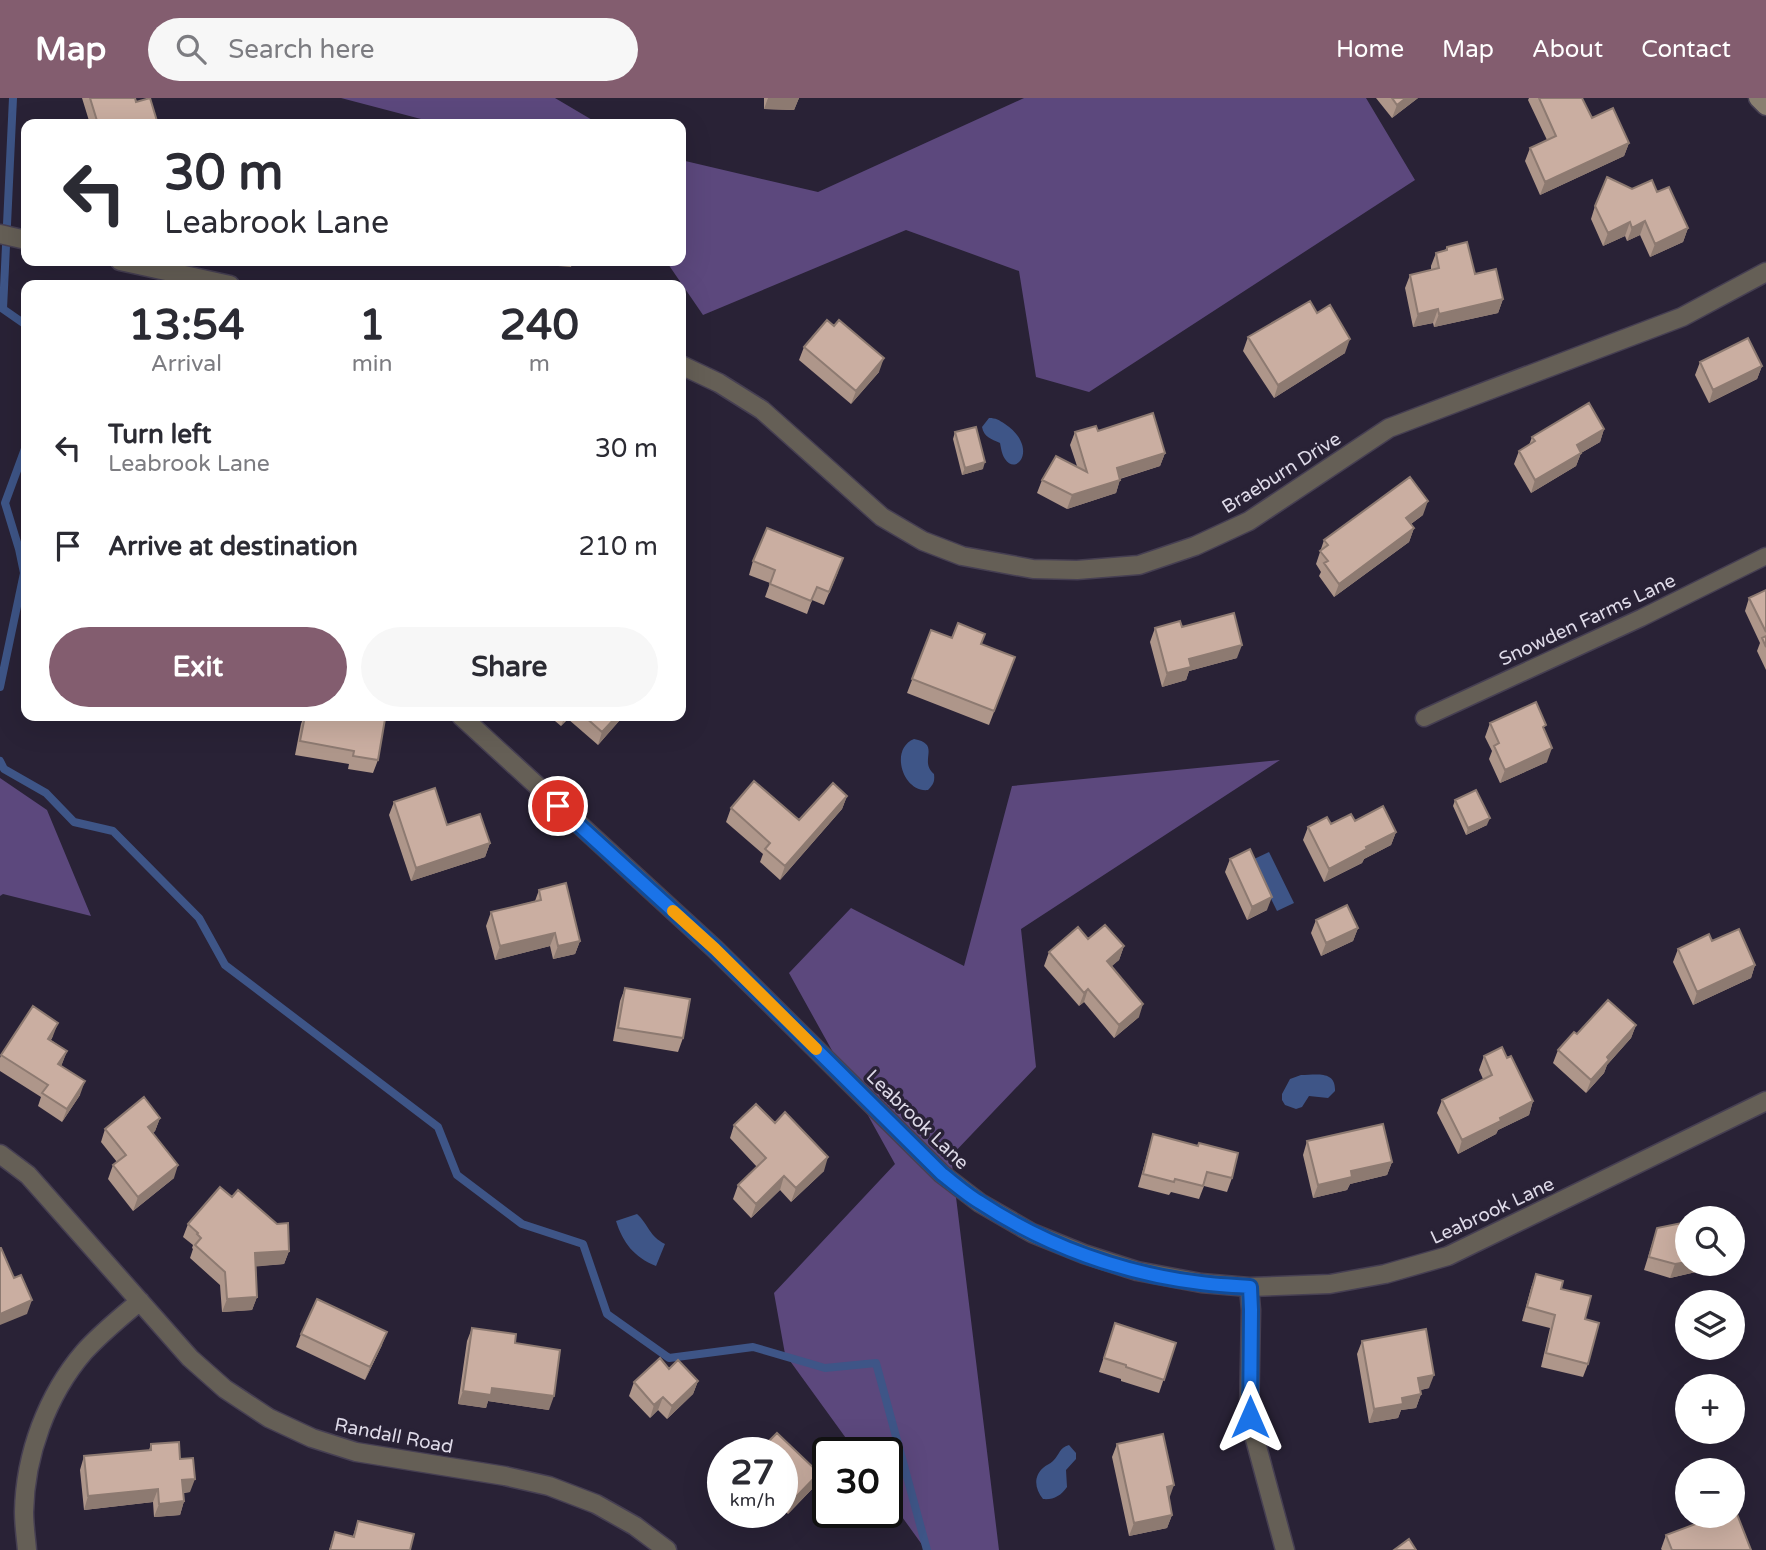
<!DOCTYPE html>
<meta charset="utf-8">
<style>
body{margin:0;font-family:"Varela Round",sans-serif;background:#f7f7f7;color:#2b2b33;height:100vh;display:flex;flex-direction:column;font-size:26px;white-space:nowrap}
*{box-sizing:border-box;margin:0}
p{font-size:23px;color:#7c7c81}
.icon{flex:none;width:38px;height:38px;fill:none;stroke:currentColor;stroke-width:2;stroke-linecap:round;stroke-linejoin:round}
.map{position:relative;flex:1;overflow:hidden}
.drawer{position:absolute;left:21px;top:182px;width:665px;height:441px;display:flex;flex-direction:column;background:#fff;border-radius:14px;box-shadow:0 7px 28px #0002}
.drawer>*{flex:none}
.banner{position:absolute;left:21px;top:21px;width:665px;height:147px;border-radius:14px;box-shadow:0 7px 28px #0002;background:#fff;color:#2b2b33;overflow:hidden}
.tools{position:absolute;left:1675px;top:1108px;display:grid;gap:14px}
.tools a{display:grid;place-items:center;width:70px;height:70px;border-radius:50%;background:#fff;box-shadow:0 7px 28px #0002;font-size:35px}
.speed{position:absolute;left:707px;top:1339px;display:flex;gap:14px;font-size:35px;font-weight:700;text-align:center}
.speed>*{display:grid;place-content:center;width:91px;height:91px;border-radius:50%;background:#fff;box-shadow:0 7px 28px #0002;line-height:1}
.speed small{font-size:18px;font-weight:400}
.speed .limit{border:4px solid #111;border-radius:10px;background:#fff;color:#111}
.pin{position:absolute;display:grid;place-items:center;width:60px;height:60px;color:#fff;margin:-30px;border:4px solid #fff;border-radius:50%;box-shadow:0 2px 7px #0007}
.me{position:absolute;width:77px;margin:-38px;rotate:0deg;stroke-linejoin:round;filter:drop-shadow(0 0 5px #0008)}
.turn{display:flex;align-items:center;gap:24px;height:147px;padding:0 28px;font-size:32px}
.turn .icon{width:91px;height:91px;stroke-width:2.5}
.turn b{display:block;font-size:49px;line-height:60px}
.eta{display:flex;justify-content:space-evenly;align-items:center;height:119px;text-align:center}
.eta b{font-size:42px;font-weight:700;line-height:49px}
.primary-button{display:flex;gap:14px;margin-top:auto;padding:14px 28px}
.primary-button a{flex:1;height:80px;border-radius:42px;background:#835d6f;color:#fff;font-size:28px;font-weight:700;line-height:80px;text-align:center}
.primary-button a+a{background:#f7f7f7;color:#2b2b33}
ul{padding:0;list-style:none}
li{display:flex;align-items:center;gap:21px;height:98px;padding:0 28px}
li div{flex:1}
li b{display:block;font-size:26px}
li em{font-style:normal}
header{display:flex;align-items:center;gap:42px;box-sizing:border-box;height:98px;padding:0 35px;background:#835d6f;color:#fff}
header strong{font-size:33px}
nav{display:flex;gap:38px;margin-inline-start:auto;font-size:24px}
.search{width:490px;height:63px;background:#f7f7f7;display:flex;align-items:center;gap:18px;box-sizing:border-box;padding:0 24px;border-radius:38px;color:#7c7c81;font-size:26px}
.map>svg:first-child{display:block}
.forest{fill:#5c487d}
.water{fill:#3e5587}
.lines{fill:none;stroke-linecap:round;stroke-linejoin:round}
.stream{stroke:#3e5587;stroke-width:8}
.lane-casing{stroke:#463f52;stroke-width:19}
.street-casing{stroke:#463f52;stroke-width:21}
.secondary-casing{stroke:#463f52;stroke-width:21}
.lane{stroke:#655f56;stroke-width:16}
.street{stroke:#655f56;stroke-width:18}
.secondary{stroke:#897f70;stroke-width:18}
.wall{fill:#ae968a}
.shaded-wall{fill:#8d7a71}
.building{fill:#caaea1;stroke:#8d7a71;stroke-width:2}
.route-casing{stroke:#114b97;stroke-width:18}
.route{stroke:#1a73e8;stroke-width:12}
.slow{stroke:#f59e0b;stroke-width:12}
.labels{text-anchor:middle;stroke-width:7;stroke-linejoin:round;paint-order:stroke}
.street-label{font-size:19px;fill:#dedae8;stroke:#292236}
</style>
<header>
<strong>Map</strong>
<div class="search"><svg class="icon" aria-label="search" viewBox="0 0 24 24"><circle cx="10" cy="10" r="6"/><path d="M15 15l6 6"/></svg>Search here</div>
<nav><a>Home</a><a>Map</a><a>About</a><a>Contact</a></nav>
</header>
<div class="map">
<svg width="1766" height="1452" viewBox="0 0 1766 1452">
<rect width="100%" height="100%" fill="#292236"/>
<path class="forest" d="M341,0h214l44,26h-159z
M1024,0h342l49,82 -326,212 -53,-15 -17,-106 -113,-41 -203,85 -37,-54h15v-101l137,32z
M1280,662l-259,169 15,138 -85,89 48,394h-75l-1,-4 -36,-50v-44h-31l-71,-98 -11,-61 121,-129 -106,-191 62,-65 113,58 48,-180z
M0,680l47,32 44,106 -88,-22 -3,2z"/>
<path class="water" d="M989,320c7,0 10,2 16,6 34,23 12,53 0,35 -3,-4 -4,-11 -5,-16 -9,-4 -16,-6 -18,-16z
M914,641c28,5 4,22 20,35 1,8 -1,11 -6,16 -25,3 -39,-41 -14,-51z
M1269,754l25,51 -17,8 -25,-51z
M1301,977c15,0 35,-5 34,16l-7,7 -19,-2 -7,11 -6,2 -11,-4 -3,-5v-6l8,-15z
M637,1116c12,11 12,22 28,30l-9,22c-22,-9 -33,-23 -40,-45z
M1069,1347l7,8v6l-10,11 1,17c-6,9 -14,13 -24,12 -8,-10 -10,-22 0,-31 3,-3 7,-4 10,-7 7,-7 6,-13 16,-16z"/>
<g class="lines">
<path class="stream" d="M13,0l-10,211 23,16
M0,589l24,-114 -5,-24 -14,-46 21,-57
M0,663l4,8 42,24 28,29 39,9 86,87 26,47 213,162 19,48 65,49 61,20 24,70 62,44 84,-11 72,21 51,-5 51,187"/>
<g class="lane-casing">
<path id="lane" d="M1424,620l217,-100 125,-62"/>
</g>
<g class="street-casing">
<path id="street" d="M0,136l26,6
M120,163l110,24
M681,267l38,18 43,27 120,107 41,24 39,15 71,13 44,1 62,-5 56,-19 54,-25 140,-93 293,-111 84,-45
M461,618l254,233 227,225 38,29 52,30 52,21 53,17 64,12 48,4 81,-3 55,-10 63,-18 318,-155
M0,1056l28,21 162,183 35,31 44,29 43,20 44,14 149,24 44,10 47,18 39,22 32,24
M1249,1189l2,23 -2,107 36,133
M27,1452c-1,-12 -3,-25 -3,-38 1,-57 23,-117 60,-160 17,-19 37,-35 56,-51"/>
</g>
<g class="secondary-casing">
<path id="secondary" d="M1758,0l8,8"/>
</g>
<use href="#lane" class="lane"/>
<use href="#street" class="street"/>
<use href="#secondary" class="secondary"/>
</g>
<path class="wall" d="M82,0h53l1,4 20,22h-66z
M764,0h35l-5,12 -30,-1z
M1376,0h42l-26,20z
M1529,0h53l10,20 37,25 -5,13 -84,39 -15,-34 5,-13 17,-8 -19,-40z
M1632,91l25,3 31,36 -5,14 -33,15 -10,-22 -13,6 -2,-5 -22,10 -12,-27 4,-13z
M1447,149l28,27 28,25 -5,14 -64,14 -1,-4 -20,4 -8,-39 5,-13 21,-5v-4l5,-13 9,-3z
M1317,215l28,40 -71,45 -31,-47 5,-14z
M804,249l75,25 -28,32 -52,-44z
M1700,264l62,4 -5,13 -48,24 -14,-28z
M1604,331l-4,13 -19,11 -5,13 -45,27 -17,-29 5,-13 10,-6 3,-8z
M1098,333l67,22 -5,13 -40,13 -4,14 -49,16 -30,-16 5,-13 35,-14 -7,-21 5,-13z
M955,334l28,37 -21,6 -9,-36z
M1423,417l-12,9 3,4 -5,14 -75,55 -15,-21 2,-4 -5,-8 8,-24z
M753,463l85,11 -14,33 -12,-5 -5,14 -42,-17 5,-14 -21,-8z
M1766,492v80l-9,-19 3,-8 -15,-32 4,-13z
M1182,529l55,31 -48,13 -3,9 -24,7 -12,-45 5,-14z
M931,532l21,8 29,6 34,13 -26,68 -82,-32z
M304,618h64l10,44 -5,13 -25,-4 1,-5 -54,-9 6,-31z
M549,618h72l-2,5 -21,24 -30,-26 -7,7z
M1490,625l54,8 3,31 -47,21 -11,-24 3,-8 -7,-14z
M847,698l-5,13 -62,71 -20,-18 3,-8 -37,-32 5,-14 68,12z
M1455,702l32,25 -21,10 -13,-29z
M394,704l96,41 -5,14 -74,24 -22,-66z
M1355,723l41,11 -5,13 -27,14 -2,4 -38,19 -21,-42 5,-13z
M1230,761l37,51 -20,10 -22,-48z
M539,792l41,51 -5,13 -22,5 -3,-13 -55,14 -9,-34 5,-14 44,-11z
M1316,822l42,8 -5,13 -32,15 -10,-23z
M1088,841l36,7 -5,14 -8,6 28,51 -25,21 -30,-36 -5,4 -35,-40 5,-14z
M1712,843l43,24 -4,13 -58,27 -20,-43 5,-13z
M625,890l58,50 -5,14 -65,-11 7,-40z
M1636,927l-5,13 -24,27 -3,8 -18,20 -33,-30 5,-13 19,-16z
M53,938l-2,4 16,11 -6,15 19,29 -18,27 -24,-16 3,-9 -41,-26v-13l1,-3z
M1484,958l49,45 -4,14 -31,15 -2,4 -38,20 -21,-41 5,-13 41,-21 -4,-9z
M160,1020l-5,13 -2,2 21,45 -41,33 -25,-32 5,-14 4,-3 -16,-20 4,-13z
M734,1027l90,46 -33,31 -11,-12 -29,28 -18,-19 5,-14 19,-18 -27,-29z
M1153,1036l79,44 -5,14 -23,-6 -5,13 -28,-7 -2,3 -31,-8 11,-39z
M1307,1043l85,21 -5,13 -37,9 -3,6 -34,8 -10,-43z
M188,1126l101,27 -5,13 -28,2 1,31 -5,13 -30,2 -2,-27 -30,-27 3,-9 -1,-1 1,-3 -10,-8z
M1657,1130l30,36h43l-60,14 -26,-8z
M1536,1176l25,15 27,75 -5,13 -42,-10 9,-39 -28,-7 9,-33z
M1115,1225l61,20 -17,50 -38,-12v-2l-22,-7z
M472,1230l43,15 34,67 -61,-9 -2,7 -28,-4 9,-63z
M301,1236l81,11 -17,35 -69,-33z
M1362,1243l67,47 -9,2 1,4 -5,14 -15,2 -3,8 -29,5 -12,-69z
M669,1271l29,12 -5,13 -26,25 -9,-9 -8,8 -21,-22 5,-14z
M151,1346l29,15 10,33 -6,1v8l-4,14 -26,2 -1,-15 -69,8 -4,-40 4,-14 65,-6z
M1117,1346l52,55 3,16 -5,13 -38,8 -17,-79z
M782,1354l32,35 -26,27 -6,-6z
M358,1423l52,29h-81l6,-18 18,4z
M1666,1437l85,15h-89l-1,-1z"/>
<path class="shaded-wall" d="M768,0h31l-5,12 -30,-1z
M1406,0h12l-26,20 5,-13z
M1629,45l-5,13 -84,39 5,-13z
M1645,123l-5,14 -13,6 5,-13z
M1630,124l-5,14 -22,10 5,-13z
M1688,130l-5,14 -33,15 5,-13z
M546,163h27l-2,6 -26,-2z
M1503,201l-5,14 -64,14 5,-13z
M1438,211l-5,14 -20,4 5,-13z
M1350,241l-5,14 -71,45 4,-13z
M884,260l-5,14 -28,32 5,-13z
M1762,268l-5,13 -48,24 4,-13z
M1604,331l-4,13 -19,11 -5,13 -45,27 4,-13 42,-35z
M1165,355l-5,13 -48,15 5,-13z
M985,364l-2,7 -21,6 3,-7z
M1120,382l-4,13 -49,16 5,-14z
M1428,403l-5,14 -22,16 5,-13z
M1414,430l-5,14 -75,55 5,-13z
M1242,547l-5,13 -48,13 -3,9 -24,7 5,-14 22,-14z
M565,618h4l-8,10z
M617,618h4l-2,5 -21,24 4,-13z
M1552,650l-5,14 -47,21 5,-13z
M847,698l-5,13 -62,71 5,-14z
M1490,720l-3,7 -21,10 2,-7z
M1396,734l-5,13 -27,14 -2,4 -38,19 5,-13 37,-22z
M490,745l-5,14 -74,24 5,-13z
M1272,799l-5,13 -20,10 5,-13z
M1358,830l-5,13 -32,15 5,-13z
M555,835l-5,13 -55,14 5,-14z
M580,843l-5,13 -22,5 5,-13z
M1124,848l-5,14 -17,15 5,-14z
M1755,867l-4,13 -58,27 4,-13z
M1088,891l-4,13 -5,4 5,-13z
M1143,906l-4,13 -25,21 5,-13z
M58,925l-5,13 -10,16 5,-13z
M1636,927l-5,13 -24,27 -3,8 -18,20 5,-13 16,-23z
M67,953l-5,13 -8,14 4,-14z
M85,983l-5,14 -18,27 5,-13z
M1533,1003l-4,14 -31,15 -2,4 -38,20 4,-14 38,-22z
M160,1020l-5,13 -11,9 4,-13z
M828,1059l-4,14 -33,31 5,-14z
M1392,1064l-5,13 -37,9 -3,6 -34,8 5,-13 33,-14z
M178,1067l-4,13 -41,33 5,-14z
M784,1078l-4,14 -29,28 5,-14z
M289,1153l-5,13 -33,3 4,-14z
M1687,1164v2h44l-61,14 5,-14z
M257,1199l-5,13 -30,2 5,-13z
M32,1202l-5,14 -27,11v-11z
M387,1234l-5,13 -17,35 5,-13z
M1434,1277l-5,13 -16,4 5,-14z
M698,1283l-5,13 -26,25 5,-13z
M492,1290l62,8 -5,14 -61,-9 -2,7 -28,-4 5,-13z
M1421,1296l-5,14 -15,2 -3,8 -29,5 5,-14 28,-11z
M663,1299l-5,13 -8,8 4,-13z
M819,1375l-5,14 -26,27 5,-14z
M195,1381l-5,13 -13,1 5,-13z
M1174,1387l-5,14 -2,-12z
M158,1391l-5,13 -69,8 4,-14z
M184,1403l-4,14 -26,2 5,-13z
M1172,1417l-5,13 -38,8 5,-13z"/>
<path class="building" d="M90,0h45l1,4 14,-4 7,23 -9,3h-50z
M1392,0h14l-9,7z
M1539,0h43l10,20 21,-10 16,35 -84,39 -15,-34 26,-12z
M1607,79l25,12 20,-9 5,12 12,-5 19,41 -33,16 -10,-23 -13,7 -2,-6 -22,11 -13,-27z
M1467,144l8,32 21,-5 7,30 -64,15 -1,-5 -20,5 -8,-39 29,-7 -3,-15 11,-3v-3z
M1310,203l7,12 13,-8 20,34 -72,46 -30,-48z
M827,222l7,6 5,-6 45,38 -28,33 -52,-44z
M1748,240l14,28 -49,24 -13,-28z
M1589,305l15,26 -27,16 4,8 -46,27 -16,-29 16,-10 -3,-4z
M1153,315l12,40 -48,15 3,12 -48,15 -30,-15 14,-24 31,16 -12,-40 21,-6 2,5z
M976,329l9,35 -20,6 -10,-36z
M1410,379l18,24 -22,17 8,10 -75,56 -15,-21 4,-2 -8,-10 8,-6 -4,-5z
M767,430l76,30 -14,34 -12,-5 -6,14 -41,-17 5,-14 -22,-9z
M1766,492v42l-17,-34z
M1234,515l8,32 -53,14 2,8 -24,6 -12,-45 25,-7 2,6z
M958,525l27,11 -4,10 34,13 -21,54 -82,-32 19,-49 21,8z
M1766,538v11l-4,-9z
M1536,604l10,23 -3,2 9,21 -47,22 -11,-24 5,-3 -9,-20z
M305,618h63l17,3 -7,41 -25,-4 1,-5 -54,-10z
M584,618h33l-15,16z
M754,683l45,39 34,-37 14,13 -62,70 -20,-17 5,-6 -39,-35z
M435,690l12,37 33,-11 10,29 -74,25 -22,-66z
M1476,692l14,28 -22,10 -13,-28z
M1383,708l13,26 -30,15 1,2 -38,20 -21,-42 19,-10 4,7 20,-10 4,7z
M1250,751l22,48 -20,10 -22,-48z
M566,785l14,58 -22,5 -3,-13 -55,13 -9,-34 50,-12 -2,-10z
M1347,807l11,23 -32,15 -10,-23z
M1105,827l19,21 -17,15 36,43 -24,21 -31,-36 -4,4 -35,-41 29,-25 10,12z
M1739,831l16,36 -58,27 -19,-43 31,-15 3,7z
M625,890l65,11 -7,39 -65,-10z
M1608,902l28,25 -29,32 2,3 -18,20 -33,-30 16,-18 3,2z
M33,908l25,17 -10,16 19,12 -9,13 27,17 -18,28 -25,-16 6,-8 -47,-30z
M1502,949l5,11 4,-2 22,45 -33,17 1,3 -39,19 -20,-40 50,-25 -8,-19z
M144,999l16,21 -12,9 30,38 -40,32 -25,-32 13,-10 -21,-26z
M756,1006l19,19 10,-11 43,45 -32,31 -12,-12 -28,28 -18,-19 28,-27 -32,-33z
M1383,1026l9,38 -41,9 1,6 -34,8 -11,-44z
M1153,1036l45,12 1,-3 39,10 -6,25 -25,-6 -4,14 -28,-7 -1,3 -31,-8z
M220,1089l12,10 6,-7 39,34 11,-1 1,28 -34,2 2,44 -30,2 -2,-27 -30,-27 6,-7 -4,-4 1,-1 -10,-9z
M1727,1115l1,5h-23z
M1687,1124v40l-12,2 -26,-7 8,-29z
M1732,1140l3,13h-3z
M0,1150h1l13,30 7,-3 11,25 -32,14z
M1536,1176l27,7 -2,8 30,7 -6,23 14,4 -11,41 -42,-11 9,-38 -28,-8z
M317,1201l70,33 -17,35 -69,-33z
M1115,1225l61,20 -12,37 -38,-13v-2l-22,-7z
M472,1230l44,6 -1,9 45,7 -6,46 -62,-8 -1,7 -28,-4z
M1426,1231l8,46 -16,3 3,16 -19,4 1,6 -29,5 -12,-68z
M660,1260l9,11 9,-9 20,21 -26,25 -9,-9 -9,8 -20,-23z
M777,1335l42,40 -26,27 -11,-10v-38h-24z
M1163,1336l11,51 -7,2 5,28 -38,8 -17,-79z
M179,1344l1,17 13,-1 2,21 -13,1 2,21 -25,3 -1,-15 -70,7 -4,-40 67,-6v-6z
M1735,1411l16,41h-79l-6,-15 51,-19h15v-6z
M358,1423l56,13 -4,16h-80l5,-18 19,5z
M1409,1441l7,11h-22z"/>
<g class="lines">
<g class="route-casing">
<path id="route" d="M558,708l157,143 227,225c13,10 25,21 39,29 65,43 143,71 220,80 16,2 33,3 49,4l1,23 -1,107"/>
</g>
<use href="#route" class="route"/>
<path class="slow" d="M673,813l42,38 101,100"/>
</g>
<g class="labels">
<g class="street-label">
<text transform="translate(1281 374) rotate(-32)" y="7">Braeburn Drive</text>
<text transform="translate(1587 521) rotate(-25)" y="7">Snowden Farms Lane</text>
<text transform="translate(918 1021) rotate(44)" y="7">Leabrook Lane</text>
<text transform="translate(1492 1112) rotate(-25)" y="7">Leabrook Lane</text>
<text transform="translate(394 1337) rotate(11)" y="7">Randall Road</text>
</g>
</g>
</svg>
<div class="tools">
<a><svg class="icon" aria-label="search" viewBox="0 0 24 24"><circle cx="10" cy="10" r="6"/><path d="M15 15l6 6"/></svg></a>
<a><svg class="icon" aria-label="layers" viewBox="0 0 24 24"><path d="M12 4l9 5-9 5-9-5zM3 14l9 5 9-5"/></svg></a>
<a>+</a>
<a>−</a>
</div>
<div class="speed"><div>27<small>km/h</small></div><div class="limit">30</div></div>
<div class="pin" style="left:558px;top:708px;background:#d93025"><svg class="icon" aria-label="arrive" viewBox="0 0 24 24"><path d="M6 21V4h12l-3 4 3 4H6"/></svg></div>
<svg class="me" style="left:1250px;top:1319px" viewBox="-20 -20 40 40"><path d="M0-17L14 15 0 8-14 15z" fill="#1a73e8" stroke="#fff" stroke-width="4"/></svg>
<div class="banner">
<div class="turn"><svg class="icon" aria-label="left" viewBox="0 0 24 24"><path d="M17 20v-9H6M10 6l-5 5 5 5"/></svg><div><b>30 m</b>Leabrook Lane</div></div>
</div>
<section class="drawer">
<div class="eta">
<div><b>13:54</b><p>Arrival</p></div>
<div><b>1</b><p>min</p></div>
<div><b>240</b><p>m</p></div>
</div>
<ul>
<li><svg class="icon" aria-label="left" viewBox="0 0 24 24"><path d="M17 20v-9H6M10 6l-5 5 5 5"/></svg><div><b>Turn left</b><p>Leabrook Lane</p></div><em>30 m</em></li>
<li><svg class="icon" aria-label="arrive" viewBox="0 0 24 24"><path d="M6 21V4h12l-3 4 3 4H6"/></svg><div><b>Arrive at destination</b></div><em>210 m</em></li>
</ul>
<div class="primary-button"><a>Exit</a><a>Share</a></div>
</section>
</div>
